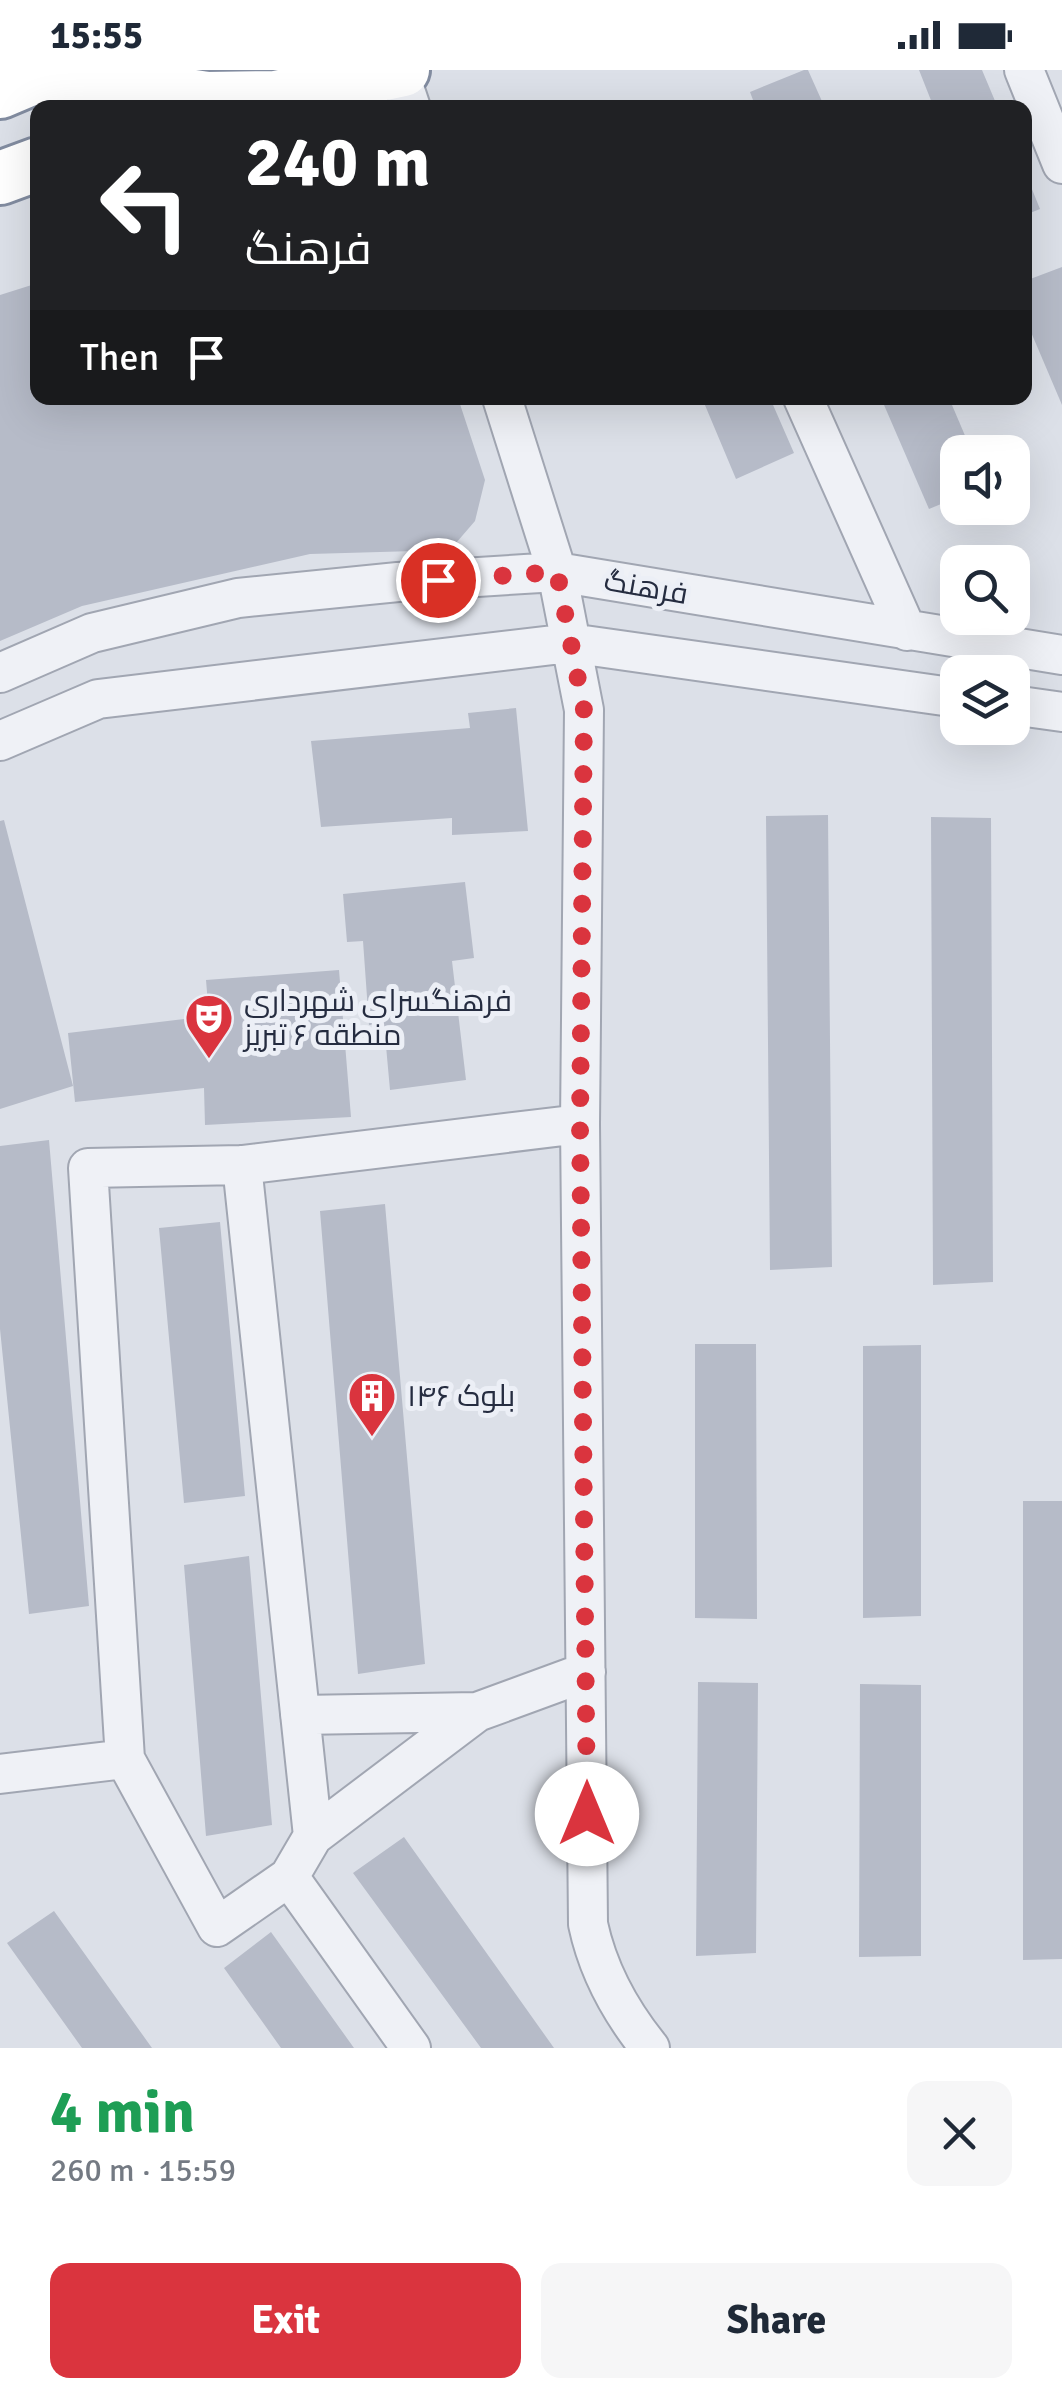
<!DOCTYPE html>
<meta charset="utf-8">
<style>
body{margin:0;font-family:Signika,Cairo,sans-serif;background:#f6f6f7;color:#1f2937;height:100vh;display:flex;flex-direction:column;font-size:38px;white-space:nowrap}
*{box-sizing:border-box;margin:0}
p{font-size:32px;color:#747a83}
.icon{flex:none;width:55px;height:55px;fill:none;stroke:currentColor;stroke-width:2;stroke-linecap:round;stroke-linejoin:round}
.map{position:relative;height:1978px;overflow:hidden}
.panel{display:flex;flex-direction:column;background:#fff;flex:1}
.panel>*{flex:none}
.hud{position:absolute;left:30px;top:30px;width:1002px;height:305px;border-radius:20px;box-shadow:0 10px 40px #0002;background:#202124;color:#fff;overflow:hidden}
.tools{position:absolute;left:940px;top:365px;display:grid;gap:20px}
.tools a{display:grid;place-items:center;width:90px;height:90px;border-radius:20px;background:#fff;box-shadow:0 10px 40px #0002;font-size:50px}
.pin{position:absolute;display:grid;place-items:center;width:85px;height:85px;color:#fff;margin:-42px;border:5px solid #fff;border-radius:50%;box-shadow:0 2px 10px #0007}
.me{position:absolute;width:110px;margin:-55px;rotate:0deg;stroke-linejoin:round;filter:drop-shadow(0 0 8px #0008)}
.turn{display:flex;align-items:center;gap:35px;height:210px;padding:0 50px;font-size:45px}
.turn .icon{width:130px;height:130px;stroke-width:2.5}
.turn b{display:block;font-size:70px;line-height:85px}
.then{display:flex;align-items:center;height:95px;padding:0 50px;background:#0003;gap:20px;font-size:38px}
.round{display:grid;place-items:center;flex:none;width:105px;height:105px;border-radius:20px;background:#f6f6f7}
.headline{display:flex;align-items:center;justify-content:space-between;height:170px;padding:0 50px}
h1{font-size:60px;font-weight:700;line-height:75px;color:#1e9e55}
.cta{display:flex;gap:20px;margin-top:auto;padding:20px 50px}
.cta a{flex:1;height:115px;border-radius:20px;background:#da343e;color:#fff;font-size:40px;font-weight:700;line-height:115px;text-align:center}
.cta a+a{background:#f6f6f7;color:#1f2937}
.status{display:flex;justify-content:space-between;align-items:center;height:70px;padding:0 50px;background:#fff;direction:ltr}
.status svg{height:28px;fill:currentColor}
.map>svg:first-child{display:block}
.building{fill:#b6bbc8}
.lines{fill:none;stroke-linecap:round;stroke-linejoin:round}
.minor-casing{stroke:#a1a6b2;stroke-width:42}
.highway-casing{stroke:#828ca0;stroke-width:58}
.minor{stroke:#eff1f6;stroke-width:38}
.highway{stroke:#fff;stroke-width:52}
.route{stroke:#da343e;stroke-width:18;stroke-dasharray:0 32.4}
.labels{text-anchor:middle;stroke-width:10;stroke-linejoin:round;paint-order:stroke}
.street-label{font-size:30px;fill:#252c40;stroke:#eceff6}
.poi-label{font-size:30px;fill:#252c40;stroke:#eceff6;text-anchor:start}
</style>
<div class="status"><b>15:55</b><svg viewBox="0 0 49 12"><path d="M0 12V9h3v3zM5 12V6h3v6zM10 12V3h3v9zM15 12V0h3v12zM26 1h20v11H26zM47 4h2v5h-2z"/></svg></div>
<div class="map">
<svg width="1062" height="1978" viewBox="0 0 1062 1978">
<rect width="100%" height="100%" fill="#dce0e8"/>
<path class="building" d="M804,0h4l17,38h-69l-6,-16z
M919,0h63l16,38h-64z
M1025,102l15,37 -15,6z
M1062,197v138l-37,-87v-37z
M38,213v115h420l27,82 -10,41 -25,29 -140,4 -228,52 -82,35v-346z
M702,328h68l24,55 -58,26z
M881,328h68l23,54h-14v45l-29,12z
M516,638l12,123 -76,4v-17l-131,9 -10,-86 159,-13 -2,-15z
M828,745l4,452 -62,3 -4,-454z
M931,747l60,1 2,464 -60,3z
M4,750l69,266 -73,23v-288z
M465,812l9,76 -22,3 14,119 -76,10 -6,-66 -15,1 -6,-84 -16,1 -4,-48z
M339,900l12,147 -146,8 -1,-37 -129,14 -7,-69 141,-17 -3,-36z
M49,1070l40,466 -60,8 -29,-285v-183z
M385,1134l40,460 -67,10 -38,-463z
M220,1152l25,274 -61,7 -25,-275z
M695,1274h61l1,275 -62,-1z
M921,1275v271l-58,2v-272z
M1023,1431h39v458l-39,1z
M249,1486l23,269 -66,11 -22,-271z
M698,1612l60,1 -2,270 -60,3z
M860,1614l61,1v271l-62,1z
M404,1767l150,211h-73l-128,-175z
M54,1841l98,137h-70l-75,-105z
M271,1862l83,116h-73l-57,-80z"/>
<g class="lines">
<g class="minor-casing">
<path id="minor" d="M1024,0l38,94
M399,2l12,36
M502,328l55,174 27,138 -4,414 8,800c10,47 32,87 62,124
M803,328l104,233
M0,603l92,-40 146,-35 160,-16 159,-10 505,83
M1012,635l50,7
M0,671l98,-42 472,-56 388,55
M580,1054l-338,41 -154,3 37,591 92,168 72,-50 24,-41 164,-124 109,-40
M242,1095l71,671
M300,1645l177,-3
M0,1704l125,-15
M289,1807l122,171"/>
</g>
<g class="highway-casing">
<path id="highway" d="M45,3l162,25
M0,22l52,-22
M183,38l24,-10 69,-1 127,-27
M0,108l38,-14"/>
</g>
<use href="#minor" class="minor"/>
<use href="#highway" class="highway"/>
</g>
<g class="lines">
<path class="route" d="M438,510l119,-8 27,138 -4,414 7,690"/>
</g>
<defs>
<g id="theatre-pin" transform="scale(2.5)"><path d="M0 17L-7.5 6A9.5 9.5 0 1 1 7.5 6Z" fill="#da343e" stroke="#eceff6"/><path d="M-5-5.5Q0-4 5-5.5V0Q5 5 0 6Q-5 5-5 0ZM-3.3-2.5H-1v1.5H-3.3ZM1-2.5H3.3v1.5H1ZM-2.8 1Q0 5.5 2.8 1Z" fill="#fff"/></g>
<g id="building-pin" transform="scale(2.5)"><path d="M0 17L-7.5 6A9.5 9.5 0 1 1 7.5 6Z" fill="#da343e" stroke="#eceff6"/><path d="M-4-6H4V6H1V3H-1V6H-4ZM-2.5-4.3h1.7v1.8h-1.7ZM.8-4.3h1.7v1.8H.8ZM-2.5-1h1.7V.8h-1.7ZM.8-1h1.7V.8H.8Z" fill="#fff"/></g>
</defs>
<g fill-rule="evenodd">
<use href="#theatre-pin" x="209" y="948"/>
<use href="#building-pin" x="372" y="1326"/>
</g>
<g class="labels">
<g class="street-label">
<text transform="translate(646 517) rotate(10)" y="10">فرهنگ</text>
</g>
<g class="poi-label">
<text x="244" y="941">فرهنگسرای شهرداری<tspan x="244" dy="34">منطقه ۶ تبریز</tspan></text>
<text x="407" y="1336">بلوک ۱۴۶</text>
</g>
</g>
</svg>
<div class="tools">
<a><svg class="icon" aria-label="sound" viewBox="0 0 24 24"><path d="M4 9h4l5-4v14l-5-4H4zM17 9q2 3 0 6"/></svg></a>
<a><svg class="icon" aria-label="search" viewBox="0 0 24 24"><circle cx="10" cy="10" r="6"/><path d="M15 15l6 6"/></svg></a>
<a><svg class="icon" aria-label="layers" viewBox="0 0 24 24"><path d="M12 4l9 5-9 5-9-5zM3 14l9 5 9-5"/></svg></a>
</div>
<div class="pin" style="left:438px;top:510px;background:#d93025"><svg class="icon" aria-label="arrive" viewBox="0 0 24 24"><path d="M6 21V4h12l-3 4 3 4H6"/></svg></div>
<svg class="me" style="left:587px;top:1744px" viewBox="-20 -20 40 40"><circle r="19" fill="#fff"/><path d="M0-13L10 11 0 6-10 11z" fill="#da343e"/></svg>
<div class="hud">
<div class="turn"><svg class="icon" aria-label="left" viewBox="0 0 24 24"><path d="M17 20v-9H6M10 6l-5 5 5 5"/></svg><div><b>240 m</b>فرهنگ</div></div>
<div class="then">Then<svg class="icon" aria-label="arrive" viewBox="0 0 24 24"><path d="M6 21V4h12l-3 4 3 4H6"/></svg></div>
</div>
</div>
<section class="panel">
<div class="headline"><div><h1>4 min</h1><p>260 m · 15:59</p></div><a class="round"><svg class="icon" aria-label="close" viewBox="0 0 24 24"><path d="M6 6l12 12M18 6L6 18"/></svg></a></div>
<div class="cta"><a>Exit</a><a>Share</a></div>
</section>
